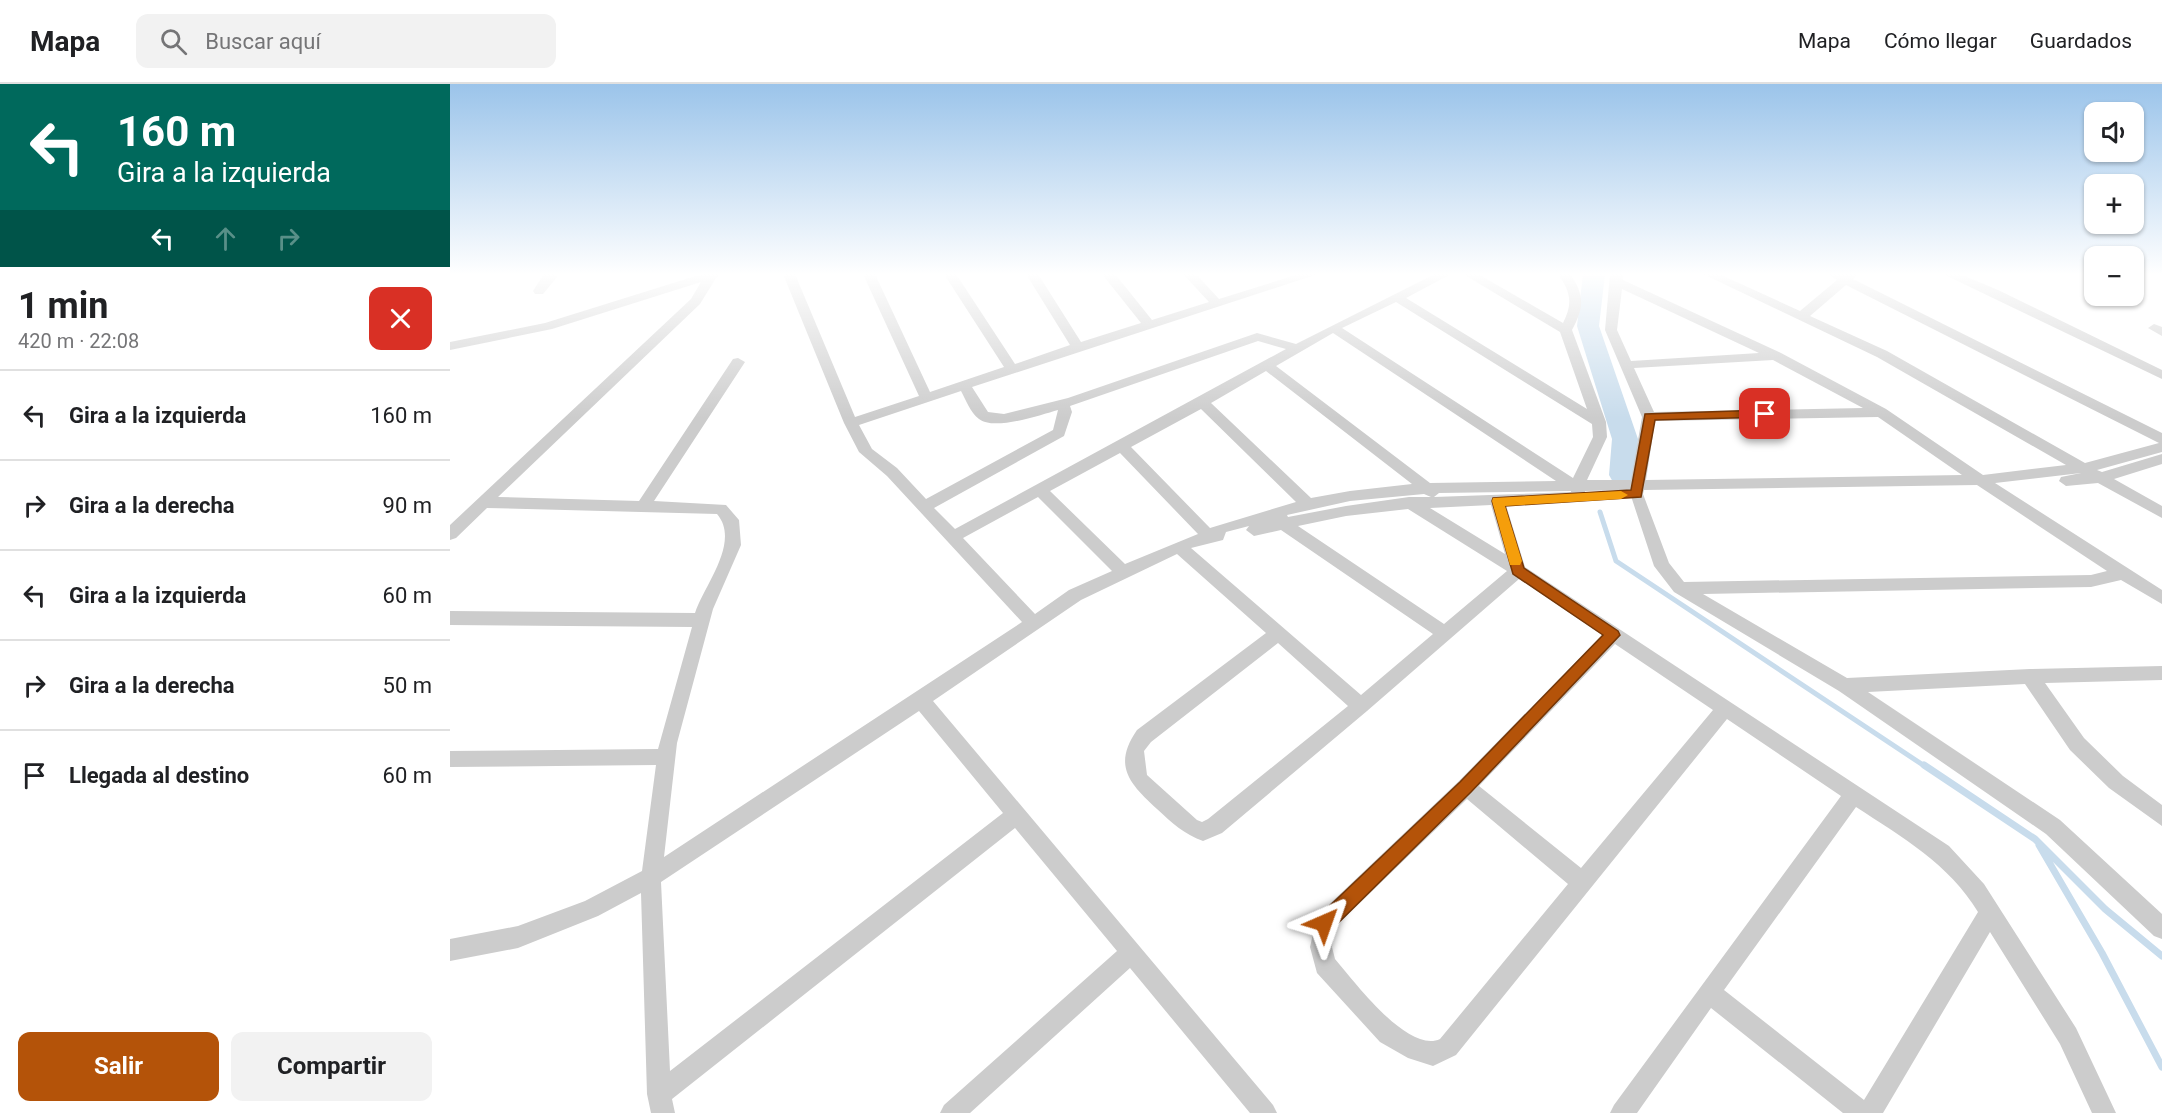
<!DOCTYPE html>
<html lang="es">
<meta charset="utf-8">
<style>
body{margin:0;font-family:Roboto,sans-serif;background:#f2f2f2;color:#202124;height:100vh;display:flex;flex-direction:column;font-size:22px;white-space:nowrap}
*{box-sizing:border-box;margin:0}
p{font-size:20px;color:#757577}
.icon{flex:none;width:33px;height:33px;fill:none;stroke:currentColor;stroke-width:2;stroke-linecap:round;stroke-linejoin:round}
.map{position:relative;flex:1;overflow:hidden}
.details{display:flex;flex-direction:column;background:#fff;width:450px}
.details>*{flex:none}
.banner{background:#00695c;color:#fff;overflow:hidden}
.controls{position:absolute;left:1634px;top:18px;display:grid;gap:12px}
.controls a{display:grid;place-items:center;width:60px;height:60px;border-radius:12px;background:#fff;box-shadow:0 2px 4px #0004;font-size:30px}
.pin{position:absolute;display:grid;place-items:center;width:51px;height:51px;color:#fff;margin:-26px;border-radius:12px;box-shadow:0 3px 9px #0006}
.me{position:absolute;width:66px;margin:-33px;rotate:43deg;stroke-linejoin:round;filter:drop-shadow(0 0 4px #0008)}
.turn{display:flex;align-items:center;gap:21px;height:126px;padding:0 18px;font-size:27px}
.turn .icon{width:78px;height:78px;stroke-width:2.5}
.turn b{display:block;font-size:42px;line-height:51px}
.lanes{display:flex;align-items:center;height:57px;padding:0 18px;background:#0003;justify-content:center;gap:30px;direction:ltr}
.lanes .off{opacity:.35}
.round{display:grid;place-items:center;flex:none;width:63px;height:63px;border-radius:12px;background:#f2f2f2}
.headline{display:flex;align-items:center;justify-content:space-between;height:102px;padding:0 18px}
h1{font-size:36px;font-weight:700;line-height:45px}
.button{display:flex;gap:12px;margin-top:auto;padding:12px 18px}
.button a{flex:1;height:69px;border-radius:12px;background:#b45309;color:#fff;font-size:24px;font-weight:700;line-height:69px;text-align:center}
.button a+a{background:#f2f2f2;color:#202124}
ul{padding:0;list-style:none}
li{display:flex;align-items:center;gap:18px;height:90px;padding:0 18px;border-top:2px solid #e0e0e0}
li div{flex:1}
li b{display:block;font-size:22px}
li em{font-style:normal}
header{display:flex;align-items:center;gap:36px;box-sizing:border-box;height:84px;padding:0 30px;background:#fff;border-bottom:2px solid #e0e0e0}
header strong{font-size:28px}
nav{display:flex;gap:33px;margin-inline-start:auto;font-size:21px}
.search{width:420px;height:54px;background:#f2f2f2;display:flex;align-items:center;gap:15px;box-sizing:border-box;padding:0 21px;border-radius:12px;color:#757577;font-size:22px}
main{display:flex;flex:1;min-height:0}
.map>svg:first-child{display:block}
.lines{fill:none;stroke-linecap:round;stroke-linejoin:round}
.stream-far1{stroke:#c8dcec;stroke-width:5}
.stream{stroke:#c8dcec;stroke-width:7}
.river{fill:#c8dcec;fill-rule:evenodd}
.minor{fill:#ccc;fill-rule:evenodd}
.route{fill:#b45309;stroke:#753606;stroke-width:1.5}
.slow{fill:#f59e0b}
</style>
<header>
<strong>Mapa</strong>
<div class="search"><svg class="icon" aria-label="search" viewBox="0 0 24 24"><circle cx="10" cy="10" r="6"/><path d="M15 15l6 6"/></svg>Buscar aquí</div>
<nav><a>Mapa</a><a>Cómo llegar</a><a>Guardados</a></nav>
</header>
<main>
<section class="details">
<div class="banner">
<div class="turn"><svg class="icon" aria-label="left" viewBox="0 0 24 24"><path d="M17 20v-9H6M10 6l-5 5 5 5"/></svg><div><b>160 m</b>Gira a la izquierda</div></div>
<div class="lanes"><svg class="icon" aria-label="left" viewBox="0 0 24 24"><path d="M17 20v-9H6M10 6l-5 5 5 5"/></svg><svg class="icon off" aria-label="ahead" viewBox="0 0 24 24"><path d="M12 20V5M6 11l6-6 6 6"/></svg><svg class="icon off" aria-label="right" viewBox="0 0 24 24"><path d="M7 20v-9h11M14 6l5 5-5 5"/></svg></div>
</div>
<div class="headline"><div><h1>1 min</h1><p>420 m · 22:08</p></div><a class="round" style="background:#d93025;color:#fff"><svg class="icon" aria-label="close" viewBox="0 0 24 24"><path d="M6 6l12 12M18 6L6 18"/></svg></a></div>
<ul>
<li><svg class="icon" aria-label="left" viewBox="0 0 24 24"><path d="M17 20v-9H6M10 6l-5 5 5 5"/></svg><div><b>Gira a la izquierda</b></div><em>160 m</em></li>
<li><svg class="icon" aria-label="right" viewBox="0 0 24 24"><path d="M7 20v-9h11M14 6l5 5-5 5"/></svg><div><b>Gira a la derecha</b></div><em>90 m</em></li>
<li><svg class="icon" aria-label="left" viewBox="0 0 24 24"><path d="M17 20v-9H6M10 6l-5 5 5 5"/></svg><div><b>Gira a la izquierda</b></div><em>60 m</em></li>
<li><svg class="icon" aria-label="right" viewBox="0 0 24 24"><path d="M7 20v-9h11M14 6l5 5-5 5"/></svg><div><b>Gira a la derecha</b></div><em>50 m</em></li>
<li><svg class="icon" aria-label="arrive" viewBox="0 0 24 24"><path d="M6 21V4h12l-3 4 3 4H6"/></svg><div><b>Llegada al destino</b></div><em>60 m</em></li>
</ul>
<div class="button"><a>Salir</a><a>Compartir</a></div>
</section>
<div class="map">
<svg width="1712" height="1029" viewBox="0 0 1712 1029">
<rect width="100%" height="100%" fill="#fff"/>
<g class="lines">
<path class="stream-far1" d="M1150,428l16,49 310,206"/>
<path class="stream" d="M1474,681l111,74 70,70 57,47
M1589,761l63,108 60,114"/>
<path class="river" d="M1133,190h22l-6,52 39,113 -3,36 -4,7 -9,2 -9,-2 -4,-7 3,-36 -35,-113z"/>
<path class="minor" d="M94,190h12l1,3 -14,17h-8l-2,-3z
M252,190h19l-5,4 -16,26 -202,193 141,4 94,-142 5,-1 7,4 -91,139 72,4 13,15 2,25 -28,64 -36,134 -13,114 358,-235 -135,-146 -28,-24 -15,-29 -61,-149h12l60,143 64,-21 -56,-122h12l55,118 74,-25 -60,-93h12l59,90 55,-19 -44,-71h12l43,68 60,-19 -39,-49h13l37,46 57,-18 -26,-28h13l23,25 80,-25h19l-346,113 16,25 16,2 64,-16 189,-65 39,11 139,-70h16l-45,24 181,111 -27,-77 -97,-58h15l85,49c10,-19 8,-31 -5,-49h12c15,21 14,34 2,56l34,92 1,15 -20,43h44l11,-63 -37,-87 5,-56h12l1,6 158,73 105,56 97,66 83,-10 -189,-108 -174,-83h16l81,37 37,-31 -9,-6h30l-5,5 309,154v19l-65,18 5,2 60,-18v10l-48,15 48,27v12l-64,-35 -32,3 -7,-5 2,-4 20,-4 -86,10 167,107v14l-41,-24 -30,7 -388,7 144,84 183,-9 132,-3v14l-117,3 39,55 39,38 39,29v21l-53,-38 -39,-38 -45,-66 -157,8 192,128 102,94v25l-8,-3 -108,-102 -207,-143 -165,-99 -20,-26 -25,-76 -44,1 -1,6 -11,5 -67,3 19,62 424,279 35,38 92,144 40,85h-24l-32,-69 -70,-112 -107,181h-40l-132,-105 -74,105h-27l4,-8 227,-309 -114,-77 -271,336 -23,11 -25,-8 -28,-16 -63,-69 -7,-26 7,-31 142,-135 143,-146 -83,-56 -152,132 -145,122 -19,8c-19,-7 -31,-18 -46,-32 -27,-25 -45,-43 -20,-79l129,-97 -89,-79 -96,46 -148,101 340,404 4,8h-27l-120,-145 -160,145h-30l4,-8 173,-154 -102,-123 -343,271 3,14h-24l-4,-19 -6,-201 -43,23 -80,32 -68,13v-22l68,-13 67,-25 57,-30 14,-106 -206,2v-16l208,-2 34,-122 -242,-2v-14l245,2c9,-28 46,-71 22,-99l-230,-6 -31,30 -6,2v-15l241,-226 10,-17 -149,47 -102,21v-8l95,-19zM1396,201l311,157 2,1 -74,20 -198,-112 -77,-35zM1172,205l137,64 -128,8 -14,-31zM946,218l196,122 1,13 -20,41 -231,-150zM883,249l223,148 -126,2 -154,-117zM808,257l28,8 -331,180 -21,-21 130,-72 8,-24 -2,-6zM1323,276l90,48 -209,4 -20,-44zM816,287l146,113 -62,7 -39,7 -100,-95zM511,307c5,9 9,21 18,28 15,12 61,-4 79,-9l-5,20 -127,69 -29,-31 -25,-19 -13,-24zM751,325l95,93 -86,26 -79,-81zM1428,333l84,58 -316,5 9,-59zM670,369l78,81 -73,30 -75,-73zM1527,401l130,86 -16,4 -407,7 -15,-19 -26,-69 1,-4zM1121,407v1l-137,5 5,-4zM974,410l7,3h-22l-63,9 -58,11 -1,-2 63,-14zM588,413l74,74 -43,19 -34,24 -72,-76zM1041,421l14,49 -75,-46zM958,425l99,62 -63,53 -146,-98 48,-10zM799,442l-3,4 8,6 27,-6 152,104 -72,61 -170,-147 32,-8 3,-8zM828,559l70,63 -140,113 -6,3 -5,-2 -50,-45 -3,-24 7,-9zM1165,560l98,66 -132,158 -102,-82zM469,627l84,102 -333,258 -9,-189zM1017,715l101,85 -128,155c-32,15 -86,-58 -105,-80l-3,-12 2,-19zM1406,723c46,30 93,57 122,105l-114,188 -140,-110z
M1493,190h17l38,16 164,80v9z
M1704,240l8,3v9l-14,-8z"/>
</g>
<linearGradient id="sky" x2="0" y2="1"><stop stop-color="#9bc4ea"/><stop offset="0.57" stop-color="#fff"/><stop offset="1" stop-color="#fff" stop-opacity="0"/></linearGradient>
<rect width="1712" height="334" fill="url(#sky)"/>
<path class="route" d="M1315,326l6,4 -2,3 -114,3 -14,77 -136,9 19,62 94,63 2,4 -149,157 -140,138 -7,2 -6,-2 -2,-7 2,-6 142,-135 143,-147 -90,-61 -21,-73 1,-3 138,-8 14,-76z"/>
<path class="slow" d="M1171,407l7,4 -7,4 -116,7 17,55 -2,4h-10l-18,-64 1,-3z"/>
</svg>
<div class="controls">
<a><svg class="icon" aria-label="sound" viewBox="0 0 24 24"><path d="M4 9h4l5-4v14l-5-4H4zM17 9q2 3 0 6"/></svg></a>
<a>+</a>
<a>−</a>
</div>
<div class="pin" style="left:1315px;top:330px;background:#d93025"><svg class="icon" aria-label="arrive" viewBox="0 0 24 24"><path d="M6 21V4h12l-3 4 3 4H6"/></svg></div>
<svg class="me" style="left:874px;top:839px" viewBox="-20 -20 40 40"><path d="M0-17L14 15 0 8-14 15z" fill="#b45309" stroke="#fff" stroke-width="4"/></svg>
</div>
</main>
